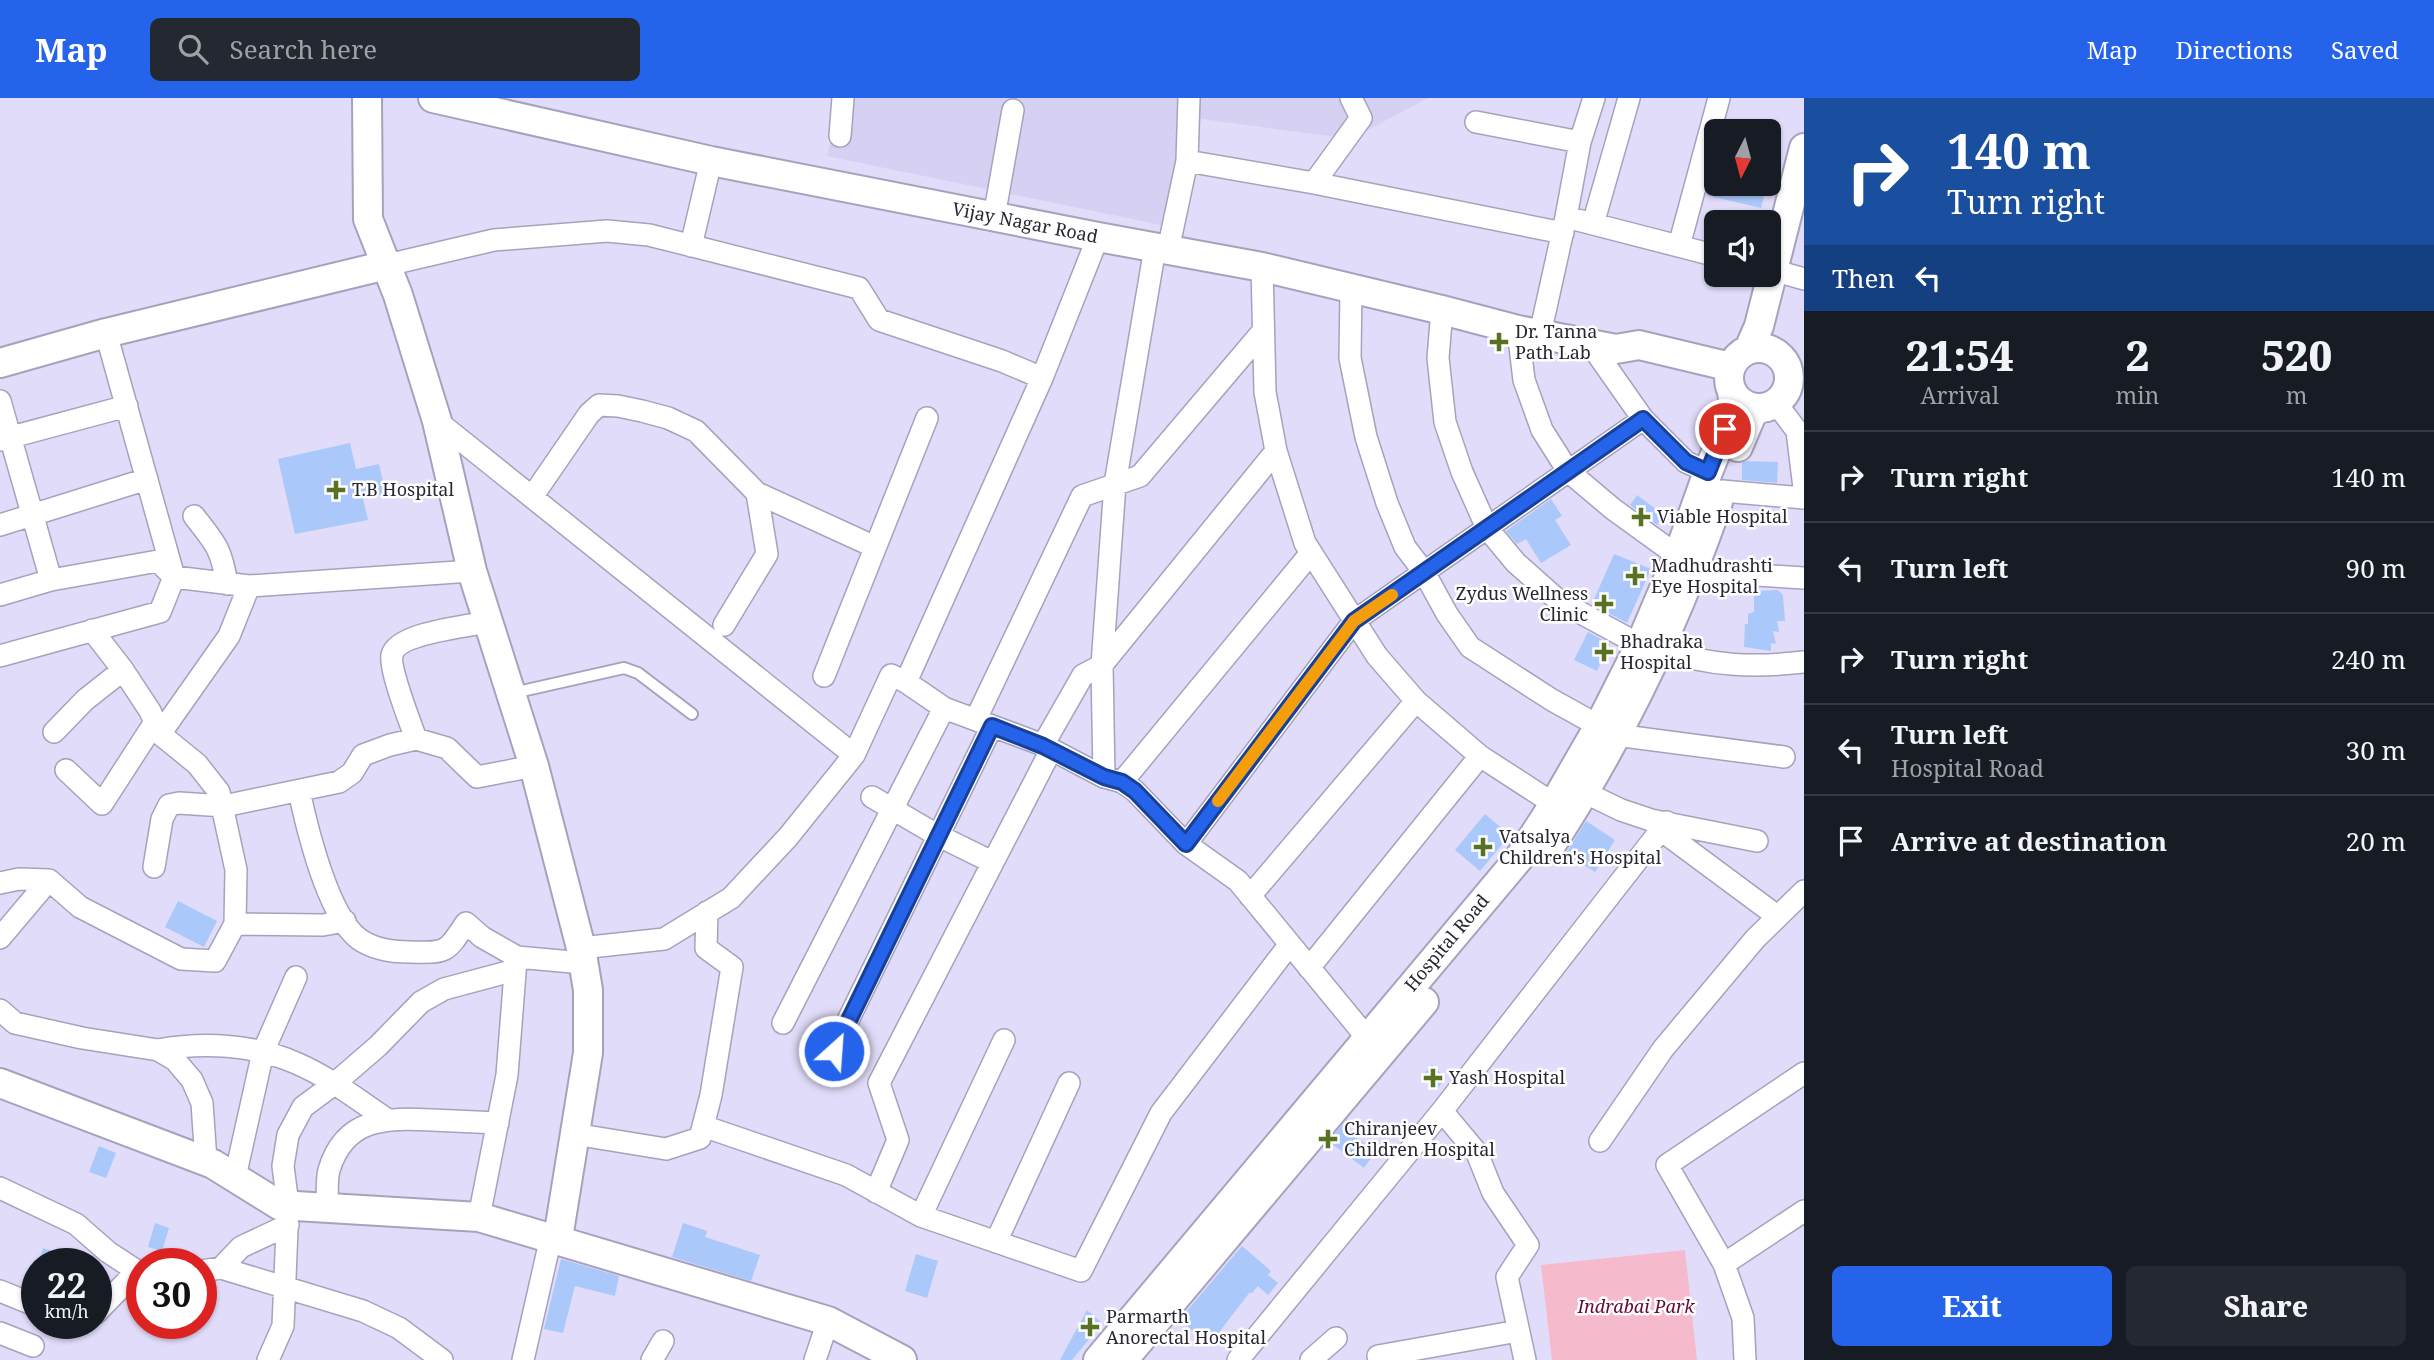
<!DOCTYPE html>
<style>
body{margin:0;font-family:"Noto Serif",serif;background:#242831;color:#f1f3f6;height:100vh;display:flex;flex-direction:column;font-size:26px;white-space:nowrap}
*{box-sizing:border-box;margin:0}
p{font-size:23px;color:#9ea1a6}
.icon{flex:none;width:38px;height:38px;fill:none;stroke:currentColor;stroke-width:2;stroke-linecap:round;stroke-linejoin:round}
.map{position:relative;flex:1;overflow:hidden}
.drawer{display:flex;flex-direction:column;background:#171b24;width:630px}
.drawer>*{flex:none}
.hud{background:#1a4fa0;color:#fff;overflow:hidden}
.needle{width:46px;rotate:186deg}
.buttons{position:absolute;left:1704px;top:21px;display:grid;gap:14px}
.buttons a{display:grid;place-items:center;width:77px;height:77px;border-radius:10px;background:#171b24;box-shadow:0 2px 5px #0004;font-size:35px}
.speed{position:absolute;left:21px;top:1150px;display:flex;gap:14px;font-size:35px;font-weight:700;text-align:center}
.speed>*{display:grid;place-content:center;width:91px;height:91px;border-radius:50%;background:#171b24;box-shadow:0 2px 5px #0004;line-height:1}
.speed small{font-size:18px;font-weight:400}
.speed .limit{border:10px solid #d22;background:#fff;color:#111}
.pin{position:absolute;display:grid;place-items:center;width:60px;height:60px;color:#fff;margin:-30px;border:4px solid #fff;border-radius:50%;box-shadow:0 2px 7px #0007}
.me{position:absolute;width:77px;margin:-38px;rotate:26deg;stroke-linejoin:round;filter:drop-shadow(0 0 5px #0008)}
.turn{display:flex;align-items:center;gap:24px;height:147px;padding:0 28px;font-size:32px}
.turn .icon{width:91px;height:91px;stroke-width:2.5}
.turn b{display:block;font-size:49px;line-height:60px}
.then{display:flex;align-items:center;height:66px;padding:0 28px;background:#0003;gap:14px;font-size:26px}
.eta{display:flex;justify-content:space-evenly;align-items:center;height:119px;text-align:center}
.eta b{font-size:42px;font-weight:800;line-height:49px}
.button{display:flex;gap:14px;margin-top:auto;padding:14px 28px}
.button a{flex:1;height:80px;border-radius:10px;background:#2563eb;color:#fff;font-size:28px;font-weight:800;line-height:80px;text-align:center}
.button a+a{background:#242831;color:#f1f3f6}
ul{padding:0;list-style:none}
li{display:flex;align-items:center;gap:21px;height:91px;padding:0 28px;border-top:2px solid #363941}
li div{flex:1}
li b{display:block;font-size:26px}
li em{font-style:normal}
header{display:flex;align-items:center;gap:42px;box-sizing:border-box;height:98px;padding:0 35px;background:#2563eb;color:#fff}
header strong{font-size:33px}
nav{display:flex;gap:38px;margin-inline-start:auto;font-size:24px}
.search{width:490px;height:63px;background:#242831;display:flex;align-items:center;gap:18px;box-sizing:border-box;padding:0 24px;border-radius:10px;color:#9ea1a6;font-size:26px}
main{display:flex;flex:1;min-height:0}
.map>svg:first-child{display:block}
.built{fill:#d6d0f3}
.green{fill:#f5bbcc}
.building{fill:#aac9fa}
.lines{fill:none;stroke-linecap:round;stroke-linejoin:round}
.lane-casing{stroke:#a6a2bd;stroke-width:14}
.street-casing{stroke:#a6a2bd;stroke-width:24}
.secondary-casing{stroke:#a6a2bd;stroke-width:32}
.lane{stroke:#fff;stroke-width:10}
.street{stroke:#fff;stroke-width:21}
.secondary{stroke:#fff;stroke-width:28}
.route-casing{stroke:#184099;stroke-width:18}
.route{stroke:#2563eb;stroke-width:12}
.slow{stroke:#f59e0b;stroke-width:12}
.poi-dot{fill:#587123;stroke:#fff;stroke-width:2.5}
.labels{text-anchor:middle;stroke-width:5;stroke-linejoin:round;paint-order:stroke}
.street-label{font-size:18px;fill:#282631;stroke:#fff}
.poi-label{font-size:18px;fill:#282631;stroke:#fff;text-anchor:start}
.park-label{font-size:18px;font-style:italic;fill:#660a35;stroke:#fff}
</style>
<header>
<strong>Map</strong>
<div class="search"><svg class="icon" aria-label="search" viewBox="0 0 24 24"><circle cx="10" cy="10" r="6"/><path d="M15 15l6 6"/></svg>Search here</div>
<nav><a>Map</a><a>Directions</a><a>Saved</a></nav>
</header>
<main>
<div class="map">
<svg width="1804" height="1262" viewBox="0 0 1804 1262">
<rect width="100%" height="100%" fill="#e1dcf9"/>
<path class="built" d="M841,0h587l-77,41 -157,-21 -28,108 -339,-70z"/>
<path class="green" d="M1685,1152l12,110h-145l-11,-95z"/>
<path class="building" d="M1710,83l39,9 1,-6 16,3 -5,21 -55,-13z
M350,345l6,26 23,-5 7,30 -23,5 5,21 -73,14 -17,-75z
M1745,363l33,1 -1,21 -35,-3v-17z
M1637,397l27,20 -7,10 -27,-20z
M1551,401l11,17 -7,4 16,25 -30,18 -15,-24 -9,5 -11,-13z
M1614,456l37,15 -24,54 -35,-19z
M1778,492l5,5 2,26h-8l2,11 -6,-1 3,13 -5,-1v8l-27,-4 1,-23h3v-10l6,-2v-21z
M1588,534l22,12 -13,27 -23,-11z
M1485,716l25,21 -30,36 -25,-21z
M1586,723l29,19 -20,32 -29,-19z
M178,803l39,20 -13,26 -39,-20z
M1432,967l14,13 -9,11 -15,-13z
M1347,1021l3,2 -6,8 32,22 -12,17 -32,-24 -3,3 -3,-3z
M99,1048l17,7 -10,25 -17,-6z
M155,1125l14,5 -7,23 -14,-4z
M683,1125l24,8 -2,6 55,18 -9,26 -79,-24z
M1242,1148l29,25 -3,4 10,8 -10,12 -10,-9 -7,8 -1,-2 -40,52 -31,-24z
M43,1150l40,13v3h-45z
M916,1156l22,7 -11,37 -22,-7z
M561,1161l58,17 -4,20 -40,-10 -12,47 -19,-4z
M1087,1212l15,13 -30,37h-12z"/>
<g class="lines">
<g class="lane-casing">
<path id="lane" d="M513,595l111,-25 14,5 54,41"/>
</g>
<g class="street-casing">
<path id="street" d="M1476,24l104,20
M840,38l3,-38
M1187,63l127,22 249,50
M1314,85l47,-65 -10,-20
M994,119l19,-107
M1566,119l151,39
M1593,126l36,-126
M691,148l20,-85
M1679,148l40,-148
M1168,152l19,-89 2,-63
M387,167l107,-25 113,-9 42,4 210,53 20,32 123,41 40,17
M1262,169l3,125 11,59 29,92 72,113 39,45 64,55 74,48
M1769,171l35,10
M1351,191l-1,69 16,79 21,66 18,44 19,25 23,42 23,33 82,53 47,26
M1442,212l-4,48 7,64 17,50 25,56 29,35 43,38 81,44
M1518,232l6,50 18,50 26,41 45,38 65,47
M1540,236l26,-117 14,-75 14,-44
M1591,247l52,74 43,43 22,10
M0,303l51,179
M1776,305l21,28 7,57
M437,323l417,334
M0,342l127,-34
M1722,393l82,7
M532,399l57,-83 10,-9 19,1 24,5 26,7 28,13 61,62
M194,418c22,28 27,32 33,68
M0,427l147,-46
M1693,473l111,7
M0,497l51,-15 107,-19 16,16 75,9 223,-15
M724,527l43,-71 -10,-61 118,54
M1660,551c49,17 93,19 144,13
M0,558l160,-44 14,-35 -68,-244
M824,578l103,-258
M906,584l136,-304 56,-141
M976,621l106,-223 58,-20 123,-145
M54,634l31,-32 38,-30
M160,636l69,-98 20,-50
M1616,637l168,22
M416,641c-6,-17 -27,-70 -24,-84 5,-22 76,-29 96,-33
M1043,647l40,-70 19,-10 174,-214
M66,672l36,34 53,-82
M1104,679l-2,-112 13,-181 40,-236
M1122,684l189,-229
M299,693c8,37 29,125 60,148 14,10 35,13 51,13 37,1 36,1 56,-29l16,14 35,20 66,6
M1586,695l35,17 30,10 106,21
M872,699l65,38 55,27
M1661,732l116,86
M1186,746l168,-223 289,-202
M154,769l8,-48 7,-14 10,-2 45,3 115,-24 13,-9 11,-18 27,-10 26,-6 31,9 30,29 57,-11
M0,785l19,-4 30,1 31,27 101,52 34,2 20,-37 1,-54 -17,-78 -22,-28 -37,-30 -10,-23 -27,-41 -31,-40
M1250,798l166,-195
M235,826l88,1 22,-4
M0,840l49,-58
M581,850l83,-9 67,-41 57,-61 66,-82 37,-80 15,7 38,26 99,37 61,32 18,5 13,9 51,53 52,37 130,158
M1309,870l171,-212
M0,912l15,13 67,15 76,12 17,10 17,20 10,23 4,58
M783,925l161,-315
M158,952c45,-8 95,-6 138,13 33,14 62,37 92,57
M833,953l159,-325
M703,1028l143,49 75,41 160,55 80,-158 129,-169
M574,1036l92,15 34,-11 11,-43 21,-128 -26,-19 1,-36
M1600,1043l63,-92 92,-110 49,-48
M235,1079l28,-125 33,-75
M0,1090l76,36 32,28 29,19 5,1
M876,1094l22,-52 -19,-57 172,-333
M327,1110c1,-12 -1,-27 2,-38 16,-53 57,-52 103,-50 22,1 44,2 66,3
M921,1118l83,-176
M479,1119l28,-142 9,-115
M996,1144l73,-159
M1724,1166l80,-53
M221,1170l20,-21 47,-22
M201,1173l20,-3 142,43 36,17 43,32
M0,1193l37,15
M96,1215l41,-42
M0,1235l33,13
M1378,1258l140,-25
M268,1262l15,-34 5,-121 -5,-39 5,-31 15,-28 31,-23 44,-38 43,-44 23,-13 71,-19
M523,1262l28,-123
M652,1262l11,-19
M815,1262l13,-39
M1238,1262l204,-249
M1311,1262l25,-22
M1525,1262l-18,-83 21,-32 -35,-52 -16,-40 -35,-42 225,-289
M1745,1262l-2,-42 -19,-54 -57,-99 137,-92"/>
</g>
<g class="secondary-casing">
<path id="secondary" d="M367,0l1,121 30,76 39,126 35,150 62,195 47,182 7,42v63l-30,185
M433,0l278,63 387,76 164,30 180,43 76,20 98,19 23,-4 92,22
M1729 280a30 30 0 1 1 60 0a30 30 0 1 1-60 0Z
M1749,251l10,-23 45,-178
M0,265l106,-30 281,-68
M1738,349l14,-33 8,-6
M1551,747c70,-107 125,-222 167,-343
M0,985l213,81 66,41 200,12 349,104 74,39
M1098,1262l422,-503 34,-53 45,-78 41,-81 38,-89 30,-84 26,-65 -2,-16
M1123,1262l301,-358"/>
</g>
<use href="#lane" class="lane"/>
<use href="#street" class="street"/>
<use href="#secondary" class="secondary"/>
</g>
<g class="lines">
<g class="route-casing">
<path id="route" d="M834,953l158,-325 51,20 61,31 18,5 13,9 51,53 168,-223 289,-202 43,43 22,10 17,-43"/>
</g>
<use href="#route" class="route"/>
<path class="slow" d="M1218,703l136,-180 38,-26"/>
</g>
<g class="poi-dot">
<path d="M1495.5 233.5h7v7h7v7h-7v7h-7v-7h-7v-7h7z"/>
<path d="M332.5 381.5h7v7h7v7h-7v7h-7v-7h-7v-7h7z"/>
<path d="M1637.5 408.5h7v7h7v7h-7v7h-7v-7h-7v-7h7z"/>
<path d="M1631.5 467.5h7v7h7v7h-7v7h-7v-7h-7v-7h7z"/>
<path d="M1600.5 495.5h7v7h7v7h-7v7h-7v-7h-7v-7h7z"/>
<path d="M1600.5 543.5h7v7h7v7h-7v7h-7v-7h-7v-7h7z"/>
<path d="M1479.5 738.5h7v7h7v7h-7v7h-7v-7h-7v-7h7z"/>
<path d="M1429.5 969.5h7v7h7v7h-7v7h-7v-7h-7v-7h7z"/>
<path d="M1324.5 1030.5h7v7h7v7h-7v7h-7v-7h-7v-7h7z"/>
<path d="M1086.5 1218.5h7v7h7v7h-7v7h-7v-7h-7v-7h7z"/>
</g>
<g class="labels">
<g class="street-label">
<text transform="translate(1025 125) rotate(11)" y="6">Vijay Nagar Road</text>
<text transform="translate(1447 845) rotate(-50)" y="6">Hospital Road</text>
</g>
<g class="poi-label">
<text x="1515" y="240">Dr. Tanna<tspan x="1515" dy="21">Path Lab</tspan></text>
<text x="352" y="398">T.B Hospital</text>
<text x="1657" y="425">Viable Hospital</text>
<text x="1651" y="474">Madhudrashti<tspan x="1651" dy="21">Eye Hospital</tspan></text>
<text x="1588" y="502" text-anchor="end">Zydus Wellness<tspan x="1588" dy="21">Clinic</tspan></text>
<text x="1620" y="550">Bhadraka<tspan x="1620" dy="21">Hospital</tspan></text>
<text x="1499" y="745">Vatsalya<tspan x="1499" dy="21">Children's Hospital</tspan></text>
<text x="1449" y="986">Yash Hospital</text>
<text x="1344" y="1037">Chiranjeev<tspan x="1344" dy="21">Children Hospital</tspan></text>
<text x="1106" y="1225">Parmarth<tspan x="1106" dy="21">Anorectal Hospital</tspan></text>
</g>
<g class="park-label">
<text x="1636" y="1215">Indrabai Park</text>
</g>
</g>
</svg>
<div class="buttons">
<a><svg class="needle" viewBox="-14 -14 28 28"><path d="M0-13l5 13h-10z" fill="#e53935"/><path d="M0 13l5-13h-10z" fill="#9ea1a6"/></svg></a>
<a><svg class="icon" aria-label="sound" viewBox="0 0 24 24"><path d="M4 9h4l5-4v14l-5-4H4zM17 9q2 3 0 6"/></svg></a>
</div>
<div class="speed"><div>22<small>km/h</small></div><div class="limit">30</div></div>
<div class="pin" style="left:1725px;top:331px;background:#d93025"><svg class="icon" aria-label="arrive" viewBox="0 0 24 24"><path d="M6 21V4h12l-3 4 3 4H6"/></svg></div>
<svg class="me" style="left:834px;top:953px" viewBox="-20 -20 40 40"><circle r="17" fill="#2563eb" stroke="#fff" stroke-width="3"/><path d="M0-11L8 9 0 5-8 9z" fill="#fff"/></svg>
</div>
<section class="drawer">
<div class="hud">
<div class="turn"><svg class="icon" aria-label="right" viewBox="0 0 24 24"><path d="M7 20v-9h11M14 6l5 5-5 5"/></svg><div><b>140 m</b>Turn right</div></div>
<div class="then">Then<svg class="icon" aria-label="left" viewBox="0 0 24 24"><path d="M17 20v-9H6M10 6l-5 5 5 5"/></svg></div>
</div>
<div class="eta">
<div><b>21:54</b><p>Arrival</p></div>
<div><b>2</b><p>min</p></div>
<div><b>520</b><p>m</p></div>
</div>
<ul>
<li><svg class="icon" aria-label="right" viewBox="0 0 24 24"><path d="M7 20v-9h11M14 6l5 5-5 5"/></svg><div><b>Turn right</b></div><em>140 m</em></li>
<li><svg class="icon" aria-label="left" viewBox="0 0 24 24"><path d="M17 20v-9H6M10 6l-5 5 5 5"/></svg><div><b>Turn left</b></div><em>90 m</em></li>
<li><svg class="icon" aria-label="right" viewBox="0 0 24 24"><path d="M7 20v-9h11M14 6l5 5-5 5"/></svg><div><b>Turn right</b></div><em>240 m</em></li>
<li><svg class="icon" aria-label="left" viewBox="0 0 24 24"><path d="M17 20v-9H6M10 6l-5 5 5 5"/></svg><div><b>Turn left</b><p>Hospital Road</p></div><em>30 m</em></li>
<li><svg class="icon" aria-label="arrive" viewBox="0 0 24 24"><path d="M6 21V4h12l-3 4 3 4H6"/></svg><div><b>Arrive at destination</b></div><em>20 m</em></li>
</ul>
<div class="button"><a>Exit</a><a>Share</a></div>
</section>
</main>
